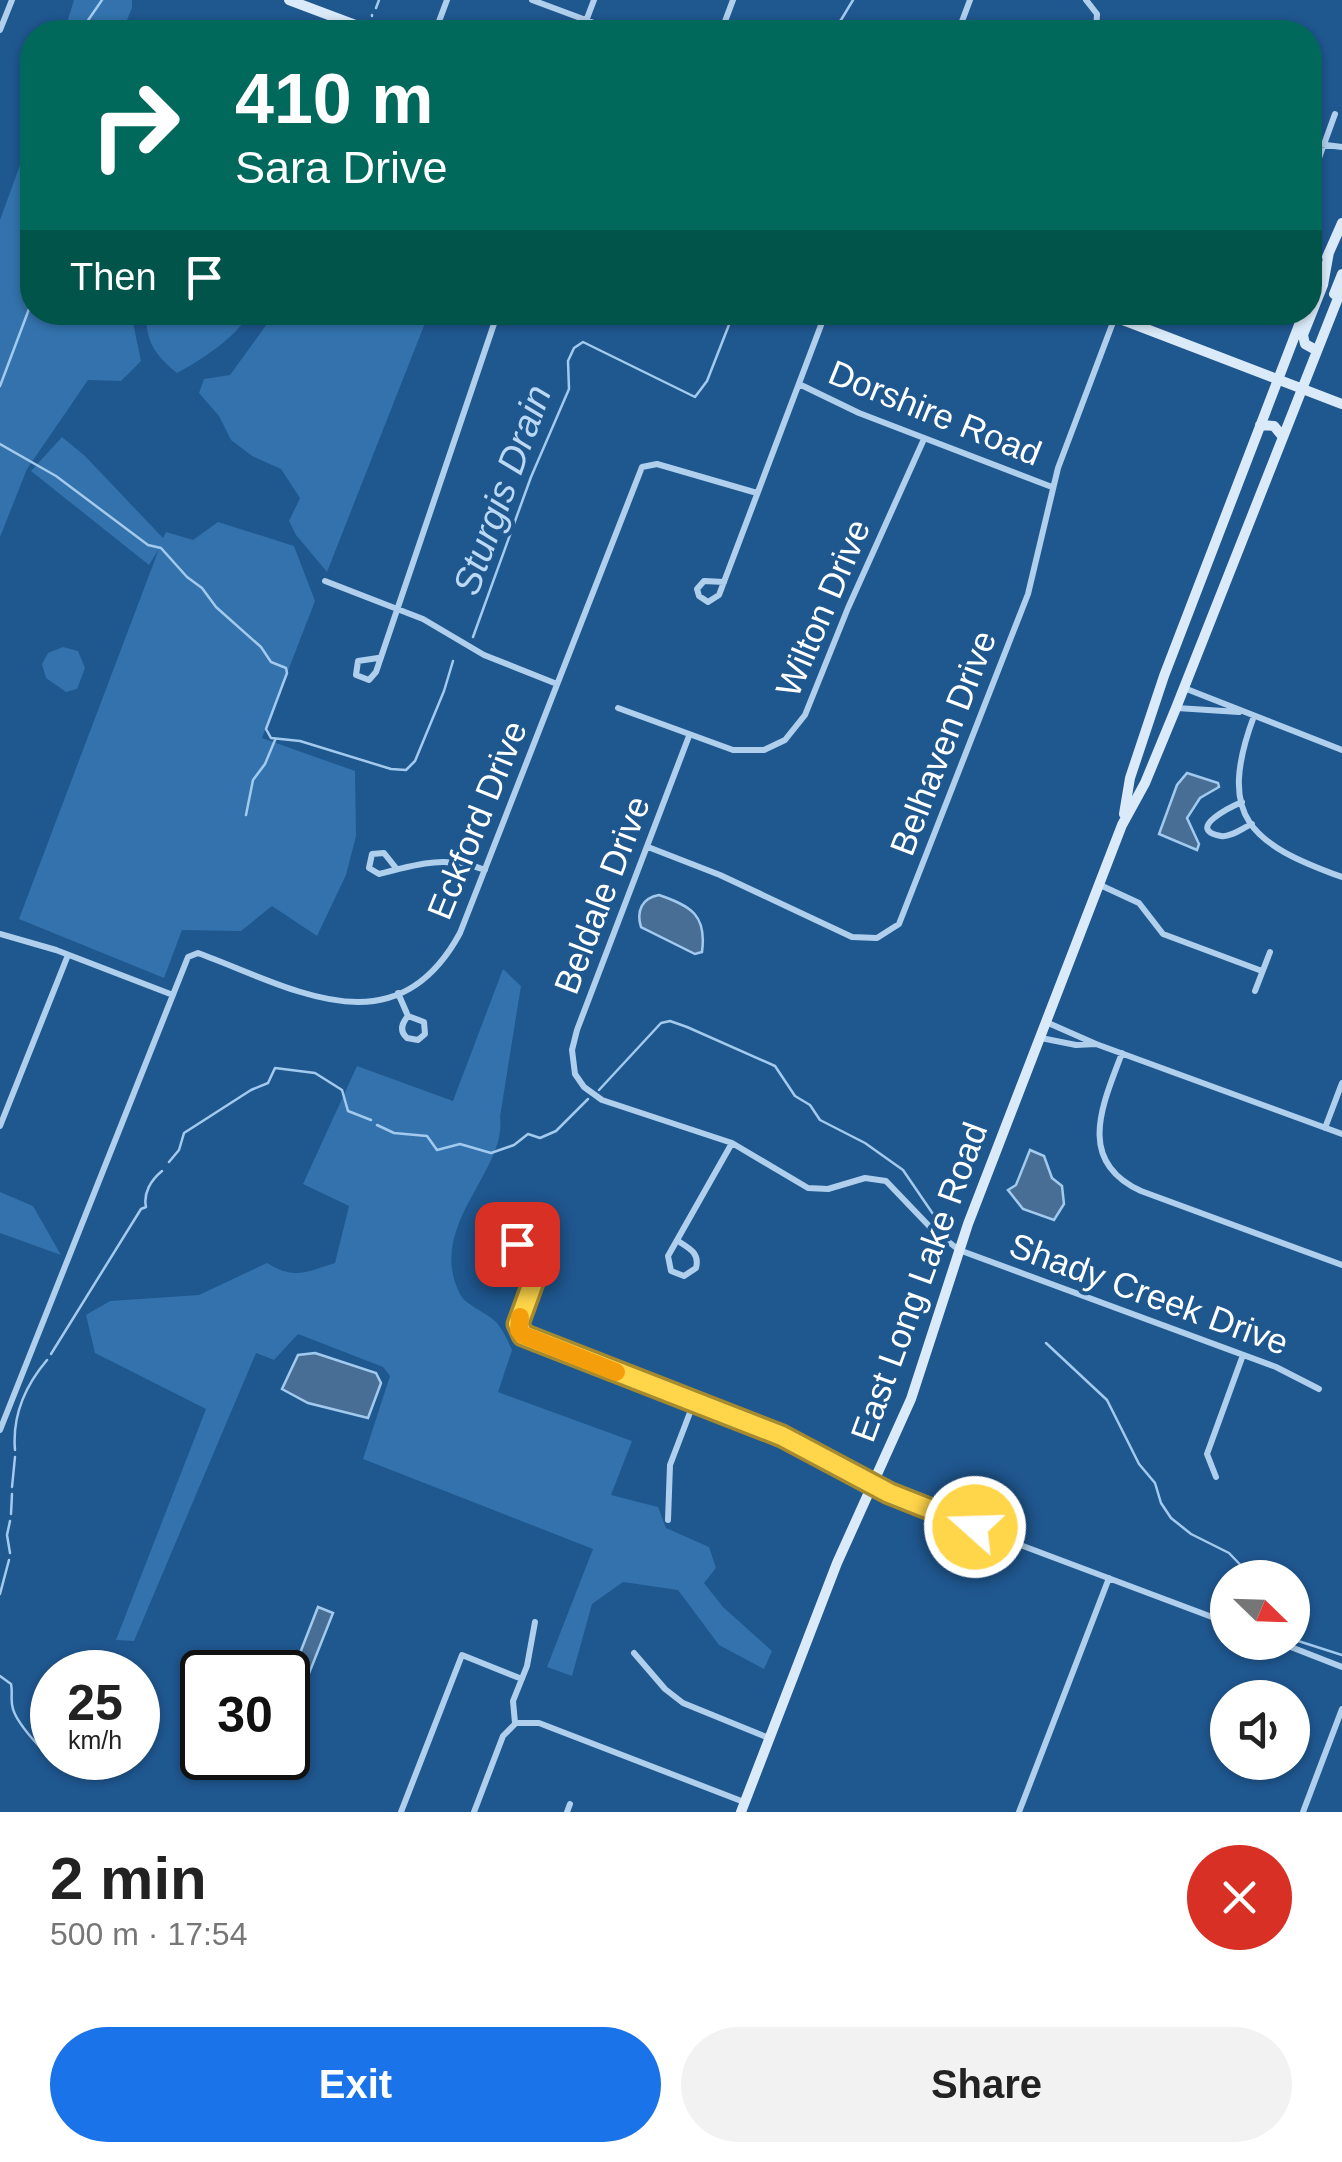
<!DOCTYPE html>
<meta charset="utf-8">
<style>
body{margin:0;font-family:Helvetica,sans-serif;background:#f2f2f2;color:#222;height:100vh;display:flex;flex-direction:column;font-size:38px;white-space:nowrap}
*{box-sizing:border-box;margin:0}
p{font-size:32px;color:#767676}
.icon{flex:none;width:55px;height:55px;fill:none;stroke:currentColor;stroke-width:2;stroke-linecap:round;stroke-linejoin:round}
.map{position:relative;height:1812px;overflow:hidden}
.side{display:flex;flex-direction:column;background:#fff;flex:1}
.side>*{flex:none}
.top-card{position:absolute;left:20px;top:20px;width:1302px;height:305px;border-radius:40px;box-shadow:0 2px 8px #0004;background:#00695c;color:#fff;overflow:hidden}
.needle{width:65px;rotate:113deg}
.buttons{position:absolute;left:1210px;top:1560px;display:grid;gap:20px}
.buttons a{display:grid;place-items:center;width:100px;height:100px;border-radius:50%;background:#fff;box-shadow:0 2px 8px #0004;font-size:50px}
.speed{position:absolute;left:30px;top:1650px;display:flex;gap:20px;font-size:50px;font-weight:700;text-align:center}
.speed>*{display:grid;place-content:center;width:130px;height:130px;border-radius:50%;background:#fff;box-shadow:0 2px 8px #0004;line-height:1}
.speed small{font-size:25px;font-weight:400}
.speed .limit{border:5px solid #111;border-radius:15px;background:#fff;color:#111}
.pin{position:absolute;display:grid;place-items:center;width:85px;height:85px;color:#fff;margin:-42px;border-radius:20px;box-shadow:0 5px 15px #0006}
.me{position:absolute;width:110px;margin:-55px;rotate:290deg;stroke-linejoin:round;filter:drop-shadow(0 0 8px #0008)}
.turn{display:flex;align-items:center;gap:35px;height:210px;padding:0 50px;font-size:45px}
.turn .icon{width:130px;height:130px;stroke-width:2.5}
.turn b{display:block;font-size:70px;line-height:85px}
.then{display:flex;align-items:center;height:95px;padding:0 50px;background:#0003;gap:20px;font-size:38px}
.round{display:grid;place-items:center;flex:none;width:105px;height:105px;border-radius:52px;background:#f2f2f2}
.overview{display:flex;align-items:center;justify-content:space-between;height:170px;padding:0 50px}
h1{font-size:60px;font-weight:700;line-height:75px}
.cta{display:flex;gap:20px;margin-top:auto;padding:20px 50px}
.cta a{flex:1;height:115px;border-radius:60px;background:#1a73e8;color:#fff;font-size:40px;font-weight:700;line-height:115px;text-align:center}
.cta a+a{background:#f2f2f2;color:#222}
.map>svg:first-child{display:block}
.green{fill:#3372ac}
.water{fill:#486e96;stroke:#a2caee;stroke-width:2.5}
.lines{fill:none;stroke-linecap:round;stroke-linejoin:round}
.stream{stroke:#a2caee;stroke-width:2.5}
.minor{stroke:#afcfed;stroke-width:6}
.secondary{stroke:#dbeaf9;stroke-width:10}
.route-casing{stroke:#a68a30;stroke-width:25}
.route{stroke:#ffd54a;stroke-width:18}
.slow{stroke:#f59e0b;stroke-width:18}
.labels{text-anchor:middle;stroke-width:8;stroke-linejoin:round;paint-order:stroke}
.street-label{font-size:35px;fill:#fff;stroke:#1f578f}
.water-label{font-size:38px;font-style:italic;fill:#bbd8f4;stroke:#1f578f}
</style>
<div class="map">
<svg width="1342" height="1812" viewBox="0 0 1342 1812">
<rect width="100%" height="100%" fill="#1f578f"/>
<path class="green" d="M74,0h58v8l-10,24h-58z
M32,132v180l99,1 10,48 -20,20 -33,-1 -61,89 -27,68v-317z
M146,313v-1l104,1c-15,25 -47,46 -73,60 -22,-18 -31,-31 -31,-60z
M275,313h154l-102,259 -31,-37 -7,-14 11,-23 -19,-29 -29,-13 -21,-16 -12,-24 -20,-23 5,-14 26,-4z
M62,437l23,19 78,82 3,-6 27,8 25,-18 76,24 21,55 -53,137 93,33 1,65 -10,39 -29,61 -45,-30 -31,25 -59,-1 -18,48 -145,-59 140,-370 -10,16 -118,-94z
M63,647l15,4 7,17 -8,21 -11,3 -20,-14 -4,-14 6,-11z
M503,969l18,17 -21,131c8,53 -75,109 -40,177 6,12 27,18 37,29 6,7 11,18 15,27l-14,42 134,49 -21,54 47,12 8,21 43,19 7,21 -12,15 19,24 49,44 -8,18 -45,-24 -41,-55 -55,-8 -31,22 -20,72 -25,-9 46,-118 -230,-90 27,-83 -7,-9 -85,-33 -24,26 -18,-7 -122,288 -18,-1 90,-231 -111,-56 -9,-38 24,-14 89,-6 68,-32c27,17 39,9 68,0l14,-57 -46,-22 54,-118 96,35z
M0,1192l33,14 28,49 -61,-22z"/>
<path class="water" d="M1187,773l31,10 1,4 -19,11 -13,20 12,26 -2,6 -38,-16 18,-49z
M659,895c32,11 48,20 43,57l-7,2 -54,-27c-5,-16 1,-29 18,-32z
M1030,1150l14,6 8,22 10,8 2,18 -10,16 -31,-11 -15,-19 8,-5z
M315,1353l61,20 5,10 -13,35 -60,-15 -26,-14 16,-34z
M318,1607l15,6 -25,63 -15,-5z"/>
<g class="lines">
<path class="stream" d="M376,8l3,-8
M372,16v-1
M80,32l22,-32
M828,32l13,-12 12,-20
M0,386l32,-85
M0,444l56,32 92,69 13,3 26,29 15,11 14,19 45,40 10,15 15,6 1,5 -21,56 5,9 29,3 91,28 15,1 9,-9 29,-70 9,-30
M473,637l58,-160 38,-88 -1,-28 6,-13 9,-6 112,55 12,-16 27,-69
M246,815l7,-35 12,-16 10,-24
M599,1090l62,-67 9,-2 17,6 88,39 20,30 15,9 10,15 45,23 38,27 30,44
M377,1125l17,8 33,3 10,14 23,-6 31,9 23,-8 14,-11 12,4 16,-7 32,-32
M169,1162l10,-12 5,-17 67,-43 17,-7 7,-15 40,5 27,17 6,21 23,9
M1046,1343l61,57 32,64 16,19 6,20 10,15 20,16 38,19 24,25
M51,1354l90,-145 5,-2c-3,-14 5,-27 16,-36
M15,1450c-3,-35 10,-64 32,-90
M12,1487l3,-30
M11,1514l1,-20
M10,1553l-3,-18 3,-14
M0,1594l9,-34
M1292,1639l50,16
M0,1676l11,8c2,9 -1,16 2,25 5,17 40,55 56,62"/>
<path class="minor" d="M532,0l86,32
M1086,0l11,14 -1,18
M586,21l8,-21
M0,30l12,-30
M435,32l12,-32
M721,32l12,-32
M958,32l12,-32
M1310,143l32,4
M1315,169l20,-55
M799,384l60,29 193,74
M325,581l98,38 61,36 73,29
M724,582l-20,-1 -7,8 2,7 9,6 11,-7 107,-283
M378,658l-20,3 -2,14 13,5 7,-8 122,-360
M1184,688l158,62
M618,708l115,42h31l21,-10 20,-25 43,-107 76,-169
M1177,708l62,4
M1254,716c-38,102 -3,128 88,161
M689,736l-112,294 -5,20 3,24 9,13 18,13 130,43 76,45 20,1 37,-11 21,3 45,47 28,22 317,117 43,22
M1242,802c-7,3 -59,27 -21,34 9,2 23,-9 31,-12
M648,847l72,28 132,62 25,1 22,-14 129,-330 30,-126 57,-151
M396,868l-12,-15 -12,1 -3,14 10,6c38,-10 67,-19 106,-4
M1100,885l39,18 24,31 99,37
M0,934l56,16 117,45
M1255,991l15,-39
M398,993l10,23c-6,7 -9,15 -1,22l11,2 7,-6 -1,-12 -16,-6
M1041,1038l35,7 20,-1 -50,-22
M1096,1044l246,90
M1122,1053c-19,51 -47,108 19,138l201,74
M0,1126l68,-171
M1325,1128l17,-45
M678,1241c11,7 22,12 18,27l-12,8 -13,-5 -3,-15 64,-113
M538,1269l-17,-10 -5,-9 3,-10 9,-6 12,4 5,6 -2,13 -23,60 -1,13 4,5 259,101 137,71 309,116
M0,1430l188,-473 10,-4c93,34 197,100 262,-20l182,-466 15,-3 100,29
M1216,1477l-9,-23 36,-99
M668,1520l2,-55 24,-63
M1278,1642l64,25
M634,1653l31,36 18,14 86,35
M515,1723h24l205,79
M515,1723l-2,-22 14,-35 8,-44
M401,1812l61,-157 60,24
M474,1812l29,-76 12,-12
M567,1812l3,-8
M1019,1812l90,-234
M1303,1812l39,-103"/>
<path class="secondary" d="M289,0l85,32
M1327,257l15,-34
M1334,294l8,-20
M1102,312l240,92
M1316,350l-11,-6 -2,-9 20,-50 6,-33
M1260,425l14,1 9,11
M1124,814l6,-36 34,-102 140,-364
M741,1812l96,-249 74,-164 57,-175 154,-399 23,-42 31,-75 166,-420"/>
</g>
<g class="lines">
<g class="route-casing">
<path id="route" d="M517,1244l4,15 17,10 -20,55 5,11 259,101 107,57 86,34"/>
</g>
<use href="#route" class="route"/>
<path class="slow" d="M520,1317l-1,13 4,5 93,37"/>
</g>
<g class="labels">
<g class="street-label">
<text transform="translate(935 413) rotate(22)" y="12">Dorshire Road</text>
<text transform="translate(823 608) rotate(-67)" y="12">Wilton Drive</text>
<text transform="translate(943 743) rotate(-69)" y="12">Belhaven Drive</text>
<text transform="translate(477 820) rotate(-68)" y="12">Eckford Drive</text>
<text transform="translate(602 895) rotate(-69)" y="12">Beldale Drive</text>
<text transform="translate(919 1282) rotate(-70)" y="12">East Long Lake Road</text>
<text transform="translate(1149 1294) rotate(20)" y="12">Shady Creek Drive</text>
</g>
<g class="water-label">
<text transform="translate(502 490) rotate(-70)" y="13">Sturgis Drain</text>
</g>
</g>
</svg>
<div class="buttons">
<a><svg class="needle" viewBox="-14 -14 28 28"><path d="M0-13l5 13h-10z" fill="#e53935"/><path d="M0 13l5-13h-10z" fill="#767676"/></svg></a>
<a><svg class="icon" aria-label="sound" viewBox="0 0 24 24"><path d="M4 9h4l5-4v14l-5-4H4zM17 9q2 3 0 6"/></svg></a>
</div>
<div class="speed"><div>25<small>km/h</small></div><div class="limit">30</div></div>
<div class="pin" style="left:517px;top:1244px;background:#d93025"><svg class="icon" aria-label="arrive" viewBox="0 0 24 24"><path d="M6 21V4h12l-3 4 3 4H6"/></svg></div>
<svg class="me" style="left:975px;top:1527px" viewBox="-20 -20 40 40"><circle r="17" fill="#ffd54a" stroke="#fff" stroke-width="3"/><path d="M0-11L8 9 0 5-8 9z" fill="#fff"/></svg>
<div class="top-card">
<div class="turn"><svg class="icon" aria-label="right" viewBox="0 0 24 24"><path d="M7 20v-9h11M14 6l5 5-5 5"/></svg><div><b>410 m</b>Sara Drive</div></div>
<div class="then">Then<svg class="icon" aria-label="arrive" viewBox="0 0 24 24"><path d="M6 21V4h12l-3 4 3 4H6"/></svg></div>
</div>
</div>
<section class="side">
<div class="overview"><div><h1>2 min</h1><p>500 m · 17:54</p></div><a class="round" style="background:#d93025;color:#fff"><svg class="icon" aria-label="close" viewBox="0 0 24 24"><path d="M6 6l12 12M18 6L6 18"/></svg></a></div>
<div class="cta"><a>Exit</a><a>Share</a></div>
</section>
